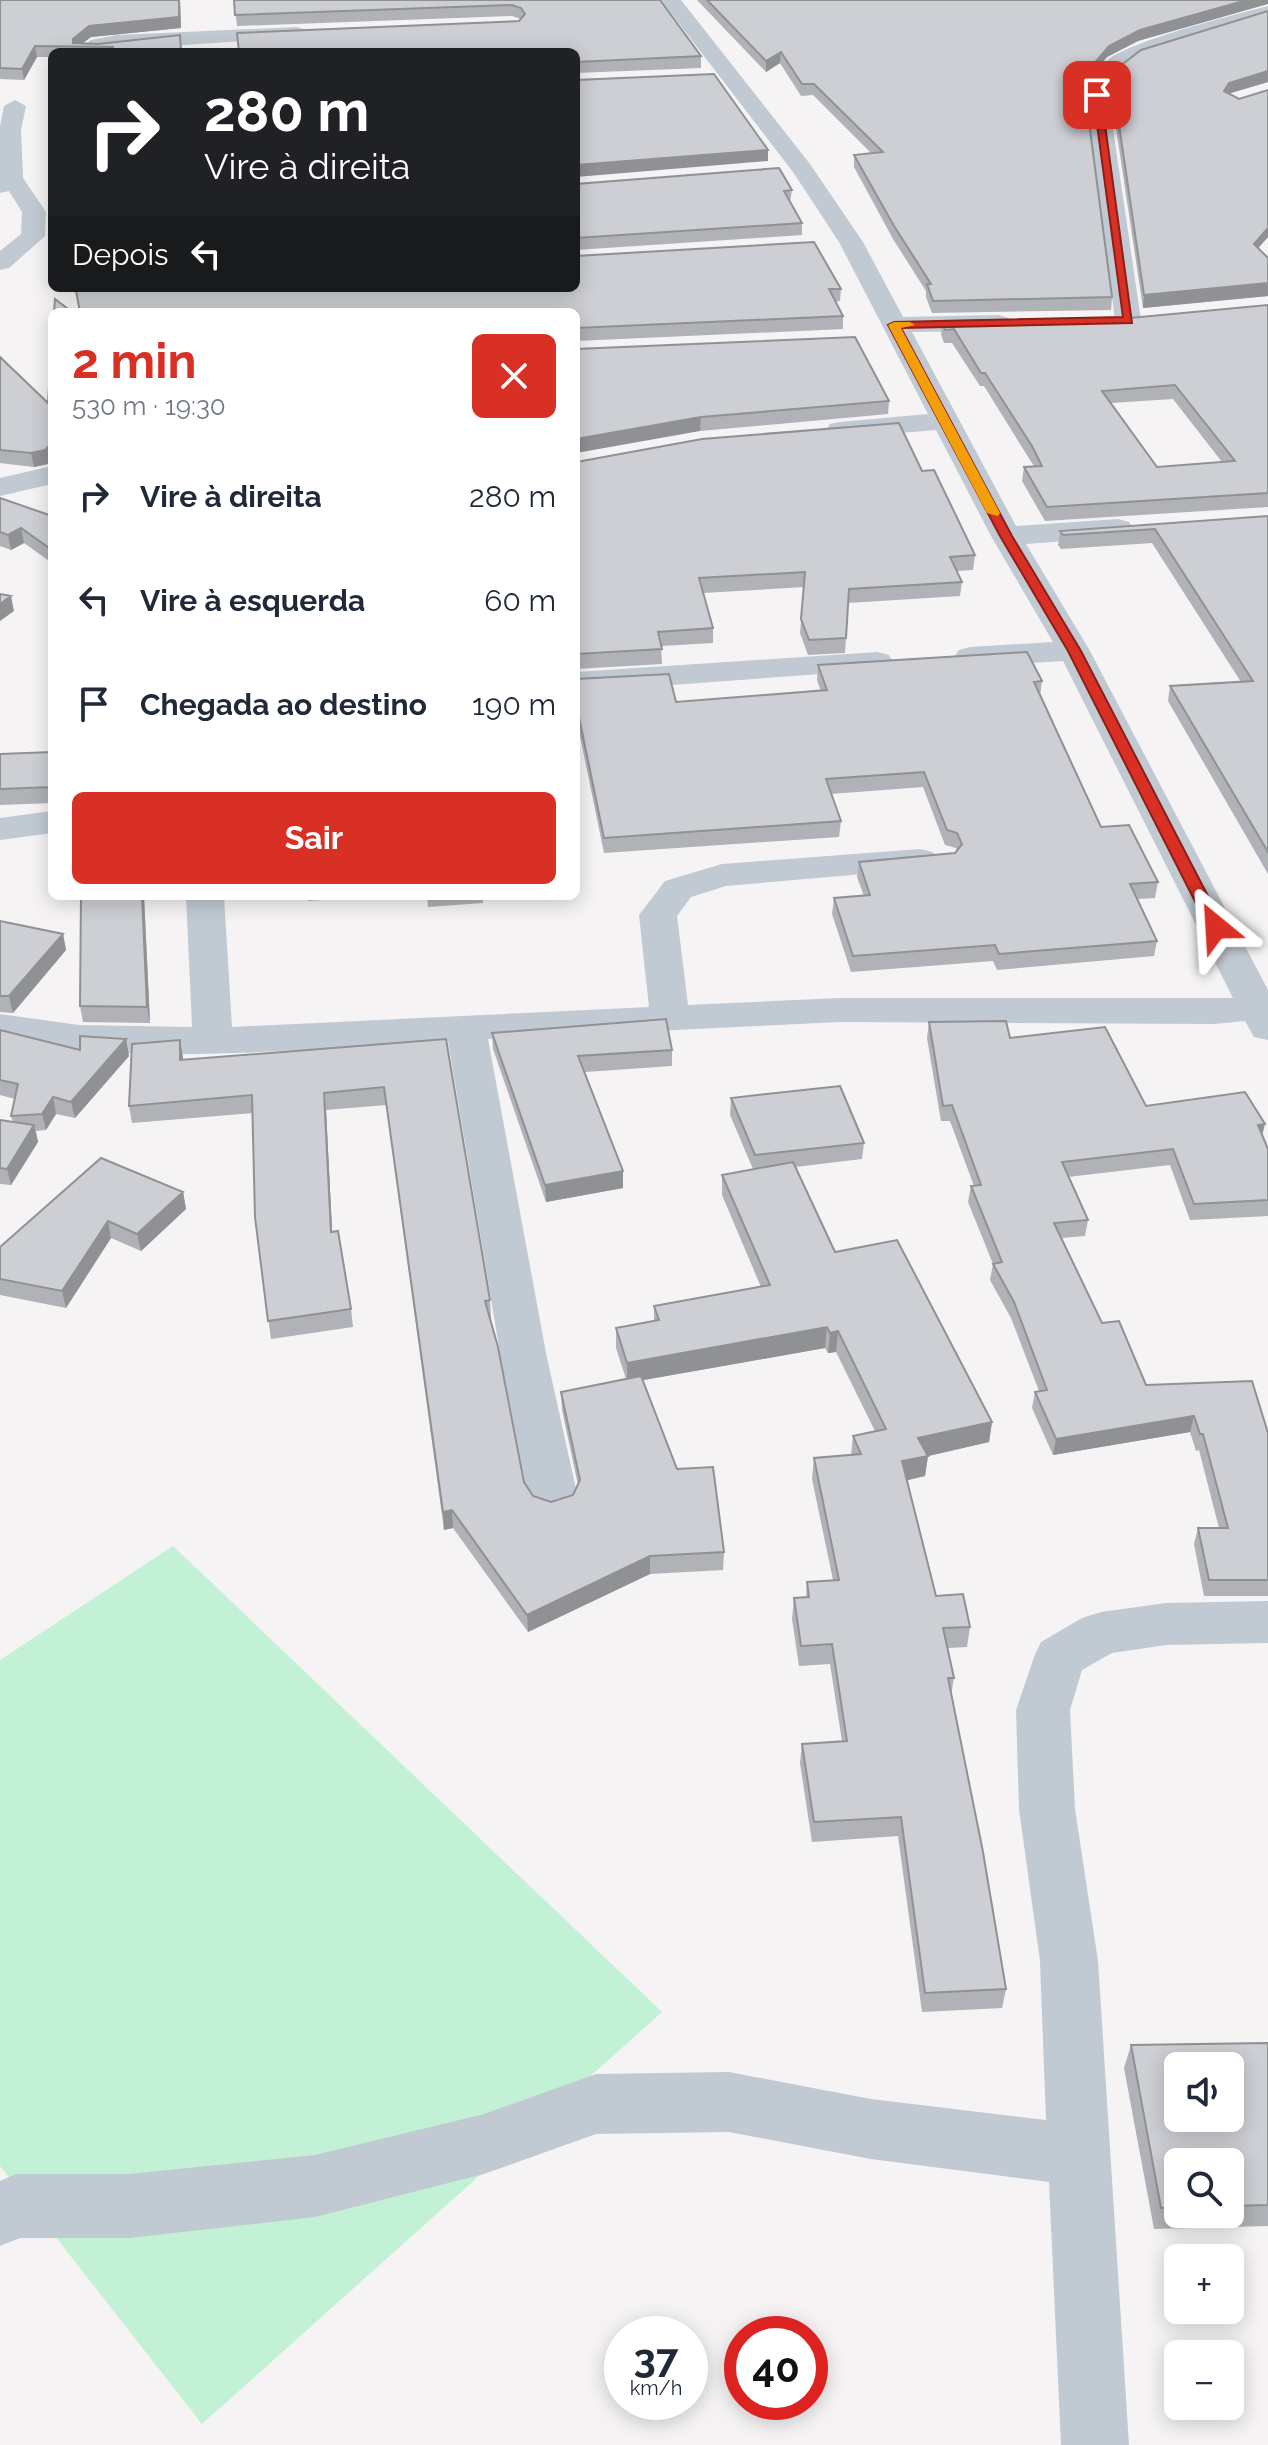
<!DOCTYPE html>
<html lang="pt">
<meta charset="utf-8">
<style>
body{margin:0;font-family:Raleway,sans-serif;background:#f2f2f3;color:#1f2937;height:100vh;display:flex;flex-direction:column;font-size:30px;white-space:nowrap}
*{box-sizing:border-box;margin:0}
p{font-size:26px;color:#747a83}
.icon{flex:none;width:44px;height:44px;fill:none;stroke:currentColor;stroke-width:2;stroke-linecap:round;stroke-linejoin:round}
.map{position:relative;flex:1;overflow:hidden}
.details{position:absolute;left:48px;top:308px;width:532px;height:592px;display:flex;flex-direction:column;background:#fff;border-radius:12px;box-shadow:0 4px 20px #0003}
.details>*{flex:none}
.hud{position:absolute;left:48px;top:48px;width:532px;height:244px;border-radius:12px;box-shadow:0 4px 20px #0003;background:#202124;color:#fff;overflow:hidden}
.buttons{position:absolute;left:1164px;top:2052px;display:grid;gap:16px}
.buttons a{display:grid;place-items:center;width:80px;height:80px;border-radius:12px;background:#fff;box-shadow:0 4px 20px #0003;font-size:40px}
.speed{position:absolute;left:604px;top:2316px;display:flex;gap:16px;font-size:40px;font-weight:700;text-align:center}
.speed>*{display:grid;place-content:center;width:104px;height:104px;border-radius:50%;background:#fff;box-shadow:0 4px 20px #0003;line-height:1}
.speed small{font-size:20px;font-weight:400}
.speed .limit{border:12px solid #d22;background:#fff;color:#111}
.pin{position:absolute;display:grid;place-items:center;width:68px;height:68px;color:#fff;margin:-34px;border-radius:16px;box-shadow:0 4px 12px #0006}
.me{position:absolute;width:88px;margin:-44px;rotate:333deg;stroke-linejoin:round;filter:drop-shadow(0 0 6px #0008)}
.turn{display:flex;align-items:center;gap:28px;height:168px;padding:0 24px;font-size:36px}
.turn .icon{width:104px;height:104px;stroke-width:2.5}
.turn b{display:block;font-size:56px;line-height:68px}
.then{display:flex;align-items:center;height:76px;padding:0 24px;background:#0003;gap:16px;font-size:30px}
.round{display:grid;place-items:center;flex:none;width:84px;height:84px;border-radius:12px;background:#f2f2f3}
.headline{display:flex;align-items:center;justify-content:space-between;height:136px;padding:0 24px}
h1{font-size:48px;font-weight:700;line-height:60px;color:#d93025}
.action{display:flex;gap:16px;margin-top:auto;padding:16px 24px}
.action a{flex:1;height:92px;border-radius:12px;background:#d93025;color:#fff;font-size:32px;font-weight:700;line-height:92px;text-align:center}
ul{padding:0;list-style:none}
li{display:flex;align-items:center;gap:24px;height:104px;padding:0 24px}
li div{flex:1}
li b{display:block;font-size:30px}
li em{font-style:normal}
.map>svg:first-child{display:block}
.green{fill:#c3f1d5}
.lines{fill:none;stroke-linecap:round;stroke-linejoin:round}
.minor{fill:#c1cad2;fill-rule:evenodd}
.wall{fill:#b0b2b7;fill-rule:evenodd}
.shaded-wall{fill:#909195}
.building{fill:#cdcfd5;stroke:#909195;stroke-width:2;fill-rule:evenodd}
.route{fill:#d93025;stroke:#8d1f18;stroke-width:2}
.slow{fill:#f59e0b}
</style>
<div class="map">
<svg width="1268" height="2445" viewBox="0 0 1268 2445">
<rect width="100%" height="100%" fill="#f5f3f3"/>
<path class="green" d="M173,1546l489,466 -460,412 -202,-258v-506z"/>
<g class="lines">
<path class="minor" d="M661,0h20l129,164 53,78 40,75 96,-2 9,3 4,5 -4,5 -9,3 -87,1 104,194 102,-7 11,3 4,6 -4,6 -11,3 -92,7 64,107 178,339v50l-14,-3 -9,-16 -31,3 -374,-2 -352,17 58,314 32,145 -7,13 -18,6 -18,-6 -7,-13 -28,-145 -52,-312c-148,7 -302,27 -448,-3v-24l79,11 113,2 -6,-131h38l8,131 417,-20 -10,-92 26,-34 57,-17 198,-15 13,3 5,8 -5,8 -207,18 -35,11 -14,19 11,89 152,-7h393l-170,-337 -93,6 -11,-3 -5,-7 5,-7 11,-3 83,-5 -62,-106 -55,-106 -96,8 -10,-2 -4,-6 4,-6 10,-2 88,-8 -89,-172 -46,-70z
M1268,6v12l-130,40c-16,10 -27,18 -30,37l33,225 -4,5h-18l-4,-5 -29,-225c4,-15 11,-27 23,-36 25,-19 124,-44 159,-53z
M297,27l7,2 3,4 -3,4 -227,15 14,-12 26,-5z
M15,100l11,6 -5,24 2,48 23,34 -1,24 -36,32 -9,2v-19l21,-17 1,-22 -13,-21 -9,2v-67l4,-20z
M52,466v18l-52,12v-18z
M877,652l12,3 4,7 -4,7 -313,23v-20z
M52,811v22l-52,7v-22z
M1268,1601v42l-102,2 -54,8 -30,17 -12,40 5,99 23,152 31,484h-68l-12,-263 -178,-23 -142,-27 -133,2 -112,40 -169,43 -186,21h-109l-20,8v-65l16,-7h113l186,-19 169,-41 112,-40 133,-2 142,27 175,21 -6,-159 -21,-152 -3,-99 18,-53 7,-15 41,-24 19,-6 65,-9z"/>
</g>
<path class="wall" d="M0,0h180l1,28 -90,9 -8,6 15,1 82,-9 2,17h-130v5h-15l-13,23 -24,-1z
M234,0h426l41,56v12l-125,5v-21l-57,-31 2,-2 -9,-3 -275,10z
M697,0h571l-130,41 -31,16 -18,21 -4,11 27,208 -1,13 -179,3 -6,-16v-6l-33,-52 -39,-72v-12l17,-2 -58,-58 -12,1 -21,-33 -14,9z
M1268,11v71l-40,12 11,5 29,-9v147l-10,11 10,10v38l-125,12 -32,-213 2,-11z
M576,184l216,6 -2,12 12,21v12l-226,15z
M841,289l-1,12 -5,1 8,14v13l-267,12v-29z
M1268,305v202l-223,14 -23,-40 2,-14 10,-1 -4,-6 -46,-74h-4l-28,-43h-8l-3,-9 1,-13 188,-3zM1173,399l49,63 -65,5 -46,-64z
M576,349l313,52 -1,13 -188,17z
M0,357l48,46v61l-14,3 -34,-4z
M576,462l346,9 53,84 -2,15 -16,1 5,11 -2,14 -112,7 -3,50 -37,2 -8,-22 4,-46 -101,6 10,35v15l-52,3 1,18 -86,5z
M0,498l52,18v47l-28,-20 -13,7 -11,-4z
M1268,516v358l-100,-173 2,-15 71,-4 -89,-139 -91,6 -3,-4 2,-14z
M818,665l224,16 -2,15 61,131 57,55 -3,16 -18,1 20,42 -3,15 -157,14 -4,-9 -142,11 -19,-58 2,-16 30,-2 -7,-19 2,-15 96,-9 2,-2 -1,-3 -11,-3 -22,-58 -92,7 10,27 -2,16 -235,16 -28,-136v-38l100,23 145,-11 -4,-11z
M52,752v51l-52,2v-51z
M144,896l6,127 -67,-1 -3,-16z
M307,896h68l-67,5z
M427,896h56v7l-55,4z
M0,921l63,13 3,16 -53,63 -13,-1z
M929,1022l81,16 136,68 116,29 6,14v67l-78,4 -20,-55 -102,12 20,43 -3,16 -24,2 41,85 44,62 122,48v163h-64l-10,-52 4,-16h21l-20,-78 -3,1 -6,-19 -137,23 -21,-47 3,-16 4,-1 -28,-73 -21,-38 3,-16 -25,-62 3,-16h3l-24,-65h-9l-14,-83z
M0,1030l80,20 46,-11 3,17 -54,62 -19,-4 -10,16 -10,1 2,11 -27,43 -11,-1v-64l13,2 -2,-6 4,-17 -15,-4z
M492,1033l180,17v16l-87,6 38,99v17l-77,14 -53,-153z
M446,1039l44,261 1,18h-1l34,164 9,14 18,6 22,-7 5,-10 -16,-75 -1,-18 65,-13 -10,-31v-20l38,-7v-15l107,-19 -39,-92v-20l31,-6 -23,-54 1,-17 133,45 -2,16 -67,8 40,85 157,170 -3,20 -61,14 -3,20 -18,4 29,116 34,31 -3,20 -19,1 6,30 -3,17 55,294 -4,19 -80,4 -24,-176 -86,6 -12,-79 2,-19 40,-3 -12,-77 -31,2 -7,-47 2,-21h12l1,-16 26,-2 -21,-101 2,-21 37,-3 2,-19 22,-5 -39,-79 -8,1 -3,-5 -182,32 34,89 47,83 -1,18 -73,4 -122,58 -75,-104 -9,2 -58,-425 -60,5 6,121 19,78 2,18 -82,12 -16,-122 -2,-104 -121,10 -3,-17 54,-49v3z
M183,1192l3,17 -45,42 -30,-13 -45,70 -66,-13v-48z
M1268,2043v183l-114,3 -30,-161 7,-23zM1178,2162h52v52h-52z"/>
<path class="shaded-wall" d="M180,0l1,28 -90,9 -12,9h-5l-1,-7 16,-13z
M1247,0h21v4l-130,37 -31,16 -18,21 -6,17 1,-11 7,-17 18,-21 31,-16z
M35,46l2,11 -13,23 -2,-11z
M781,52l-1,11 -14,9v-11z
M1268,71v11l-41,12 -3,-3 5,-8z
M768,150v11l-192,16v-12z
M1268,228v9l-17,19 3,-12z
M1268,283v13l-125,12 1,-13z
M701,417l-1,14 -124,22v-14z
M52,443v17l-4,4 -14,3 -3,-14z
M21,528l3,15 -13,7 -3,-15z
M11,596l3,15 -14,10v-17z
M142,896h2l6,127 -3,-16z
M63,934l3,16 -53,63 -4,-17z
M126,1039l3,17 -54,62 -4,-16z
M180,1040l3,17v21l-3,-18z
M324,1093l2,17 7,139 -2,-17z
M53,1097l3,17 -10,16 -4,-16z
M1265,1124l-4,16 -3,-15z
M34,1125l4,17 -27,43 -4,-16z
M623,1171v17l-77,14 -1,-17z
M183,1192l3,17 -45,42 -4,-17z
M108,1221l3,17 -45,70 -4,-17z
M827,1327l-2,21 -198,35v-20z
M838,1331l-2,21 -8,1 2,-20z
M1194,1416l-4,16 -137,23 3,-16z
M992,1422l-3,20 -65,15 4,-1 -3,20 -25,6 2,-21 16,-23z
M452,1510l1,18 -9,2 -1,-18z
M650,1556v18l-122,58 -1,-17z"/>
<path class="building" d="M0,0h179v17l-90,9 -16,13v4l25,1 82,-9 1,17h-68v-5l-78,-1 -13,23 -22,-1z
M234,0h426l41,56 -125,6v-10h-337l-2,-19 282,-12 6,-7 -4,-6 -9,-3 -277,10z
M707,0h540l-107,30 -31,16 -18,21 -7,17 28,213 -179,4 -6,-17h4l-37,-58 -40,-71 29,-3 -69,-68h-12l-21,-32 -15,9z
M1268,11v60l-39,12 -5,8 15,8 29,-9v138l-14,16 14,14v25l-124,12 -31,-211 7,-18 21,-16z
M714,74l54,76 -192,15v-85z
M779,168l13,22 -8,1 18,32 -226,15v-54z
M814,242l27,47h-12l14,27 -267,12v-16h-496l-4,-21 45,-3h455v-32z
M55,299l17,13h-18z
M1268,305v188l-221,14 -23,-40 18,-1 -10,-20 -47,-73h-4l-27,-44 -9,1 -3,-9 188,-3zM1175,385l60,76 -78,6 -55,-76z
M855,337l34,64 -188,16 -125,22v-90z
M52,340v103l-7,7 -14,3 -31,-3v-93l48,46z
M899,423l23,48 12,-1 41,85 -25,2 12,25 -113,7 -3,49 -37,2 -8,-21 4,-47 -106,6 14,50 -55,4 4,17 -86,5v-192l126,-23z
M0,498l52,18v34l-31,-22 -13,7 -8,-3z
M1268,516v336l-98,-166 83,-5 -98,-152 -92,6 -3,-4z
M0,594l11,2 -11,8z
M1027,652l15,29 -8,1 67,145 28,-2 29,57 -28,2 27,57 -158,13 -4,-9 -142,11 -19,-58 36,-3 -11,-33 96,-9 7,-9 -5,-11 -10,-3 -23,-58 -98,7 15,42 -237,17 -28,-135v-24l93,-5 7,28 151,-12 -9,-25z
M52,752v35l-52,2v-35z
M81,896h61l5,111 -67,-1z
M0,921l63,13 -54,62h-9z
M666,1019l6,31 -94,6 45,115 -78,14 -53,-152z
M1006,1021l4,17 95,-11 41,79 99,-14 20,32 -7,1 10,24v51l-74,4 -21,-55 -111,13 26,58 -34,3 48,100 17,-2 27,64 106,-4 16,52v147h-59l-11,-52h30l-25,-94h-3l-6,-18 -138,23 -21,-47 12,-2 -33,-88 -21,-38 9,-2 -31,-76 10,-1 -29,-80 -9,1 -14,-84z
M0,1030l80,20v-14l46,3 -55,63 -18,-5 -11,17 -31,2 7,-32 -18,-4z
M446,1039l44,261 -5,1 13,46 26,135 9,14 18,6 22,-7 7,-15 -19,-88 80,-16 36,93 36,-2 11,85 -74,4 -123,59 -75,-105 -9,2 -59,-425 -60,6 7,139 7,-1 13,78 -83,12 -13,-104 -3,-122 -123,11 3,-62 48,-4v20z
M840,1086l24,57 -109,12 -24,-57z
M0,1120l34,5 -27,44 -7,-1z
M101,1158l82,34 -46,42 -29,-13 -46,70 -62,-12v-32z
M793,1162l42,90 62,-12 95,182 -74,16 10,18 -26,5 34,135 27,-2 7,33 -27,1 11,50h-6l35,174 23,137 -81,4 -24,-176 -87,5 -12,-78 45,-3 -15,-97 -31,2 -7,-48 15,-1 -2,-15 32,-2 -25,-122 47,-4 -8,-18 33,-7 -48,-98 -8,2 -3,-6 -200,36 -11,-35 43,-8 -5,-14 116,-21 -48,-110z
M1268,2043v162l-38,1v-44h-52v45l-17,1 -30,-163zM1178,2066h52v52h-52z"/>
<path class="route" d="M1097,92l4,3 31,228 -231,5 111,208 69,115 143,276 -8,5 -8,-5 -140,-276 -68,-115 -112,-211 6,-3 229,-5 -30,-222z"/>
<path class="slow" d="M894,322h16l5,3 -14,3 99,185 -2,3 -11,-3 -99,-188z"/>
</svg>
<div class="buttons">
<a><svg class="icon" aria-label="sound" viewBox="0 0 24 24"><path d="M4 9h4l5-4v14l-5-4H4zM17 9q2 3 0 6"/></svg></a>
<a><svg class="icon" aria-label="search" viewBox="0 0 24 24"><circle cx="10" cy="10" r="6"/><path d="M15 15l6 6"/></svg></a>
<a>+</a>
<a>−</a>
</div>
<div class="speed"><div>37<small>km/h</small></div><div class="limit">40</div></div>
<div class="pin" style="left:1097px;top:95px;background:#d93025"><svg class="icon" aria-label="arrive" viewBox="0 0 24 24"><path d="M6 21V4h12l-3 4 3 4H6"/></svg></div>
<svg class="me" style="left:1216px;top:927px" viewBox="-20 -20 40 40"><path d="M0-17L14 15 0 8-14 15z" fill="#d93025" stroke="#fff" stroke-width="4"/></svg>
<div class="hud">
<div class="turn"><svg class="icon" aria-label="right" viewBox="0 0 24 24"><path d="M7 20v-9h11M14 6l5 5-5 5"/></svg><div><b>280 m</b>Vire à direita</div></div>
<div class="then">Depois<svg class="icon" aria-label="left" viewBox="0 0 24 24"><path d="M17 20v-9H6M10 6l-5 5 5 5"/></svg></div>
</div>
<section class="details">
<div class="headline"><div><h1>2 min</h1><p>530 m · 19:30</p></div><a class="round" style="background:#d93025;color:#fff"><svg class="icon" aria-label="close" viewBox="0 0 24 24"><path d="M6 6l12 12M18 6L6 18"/></svg></a></div>
<ul>
<li><svg class="icon" aria-label="right" viewBox="0 0 24 24"><path d="M7 20v-9h11M14 6l5 5-5 5"/></svg><div><b>Vire à direita</b></div><em>280 m</em></li>
<li><svg class="icon" aria-label="left" viewBox="0 0 24 24"><path d="M17 20v-9H6M10 6l-5 5 5 5"/></svg><div><b>Vire à esquerda</b></div><em>60 m</em></li>
<li><svg class="icon" aria-label="arrive" viewBox="0 0 24 24"><path d="M6 21V4h12l-3 4 3 4H6"/></svg><div><b>Chegada ao destino</b></div><em>190 m</em></li>
</ul>
<div class="action"><a>Sair</a></div>
</section>
</div>
